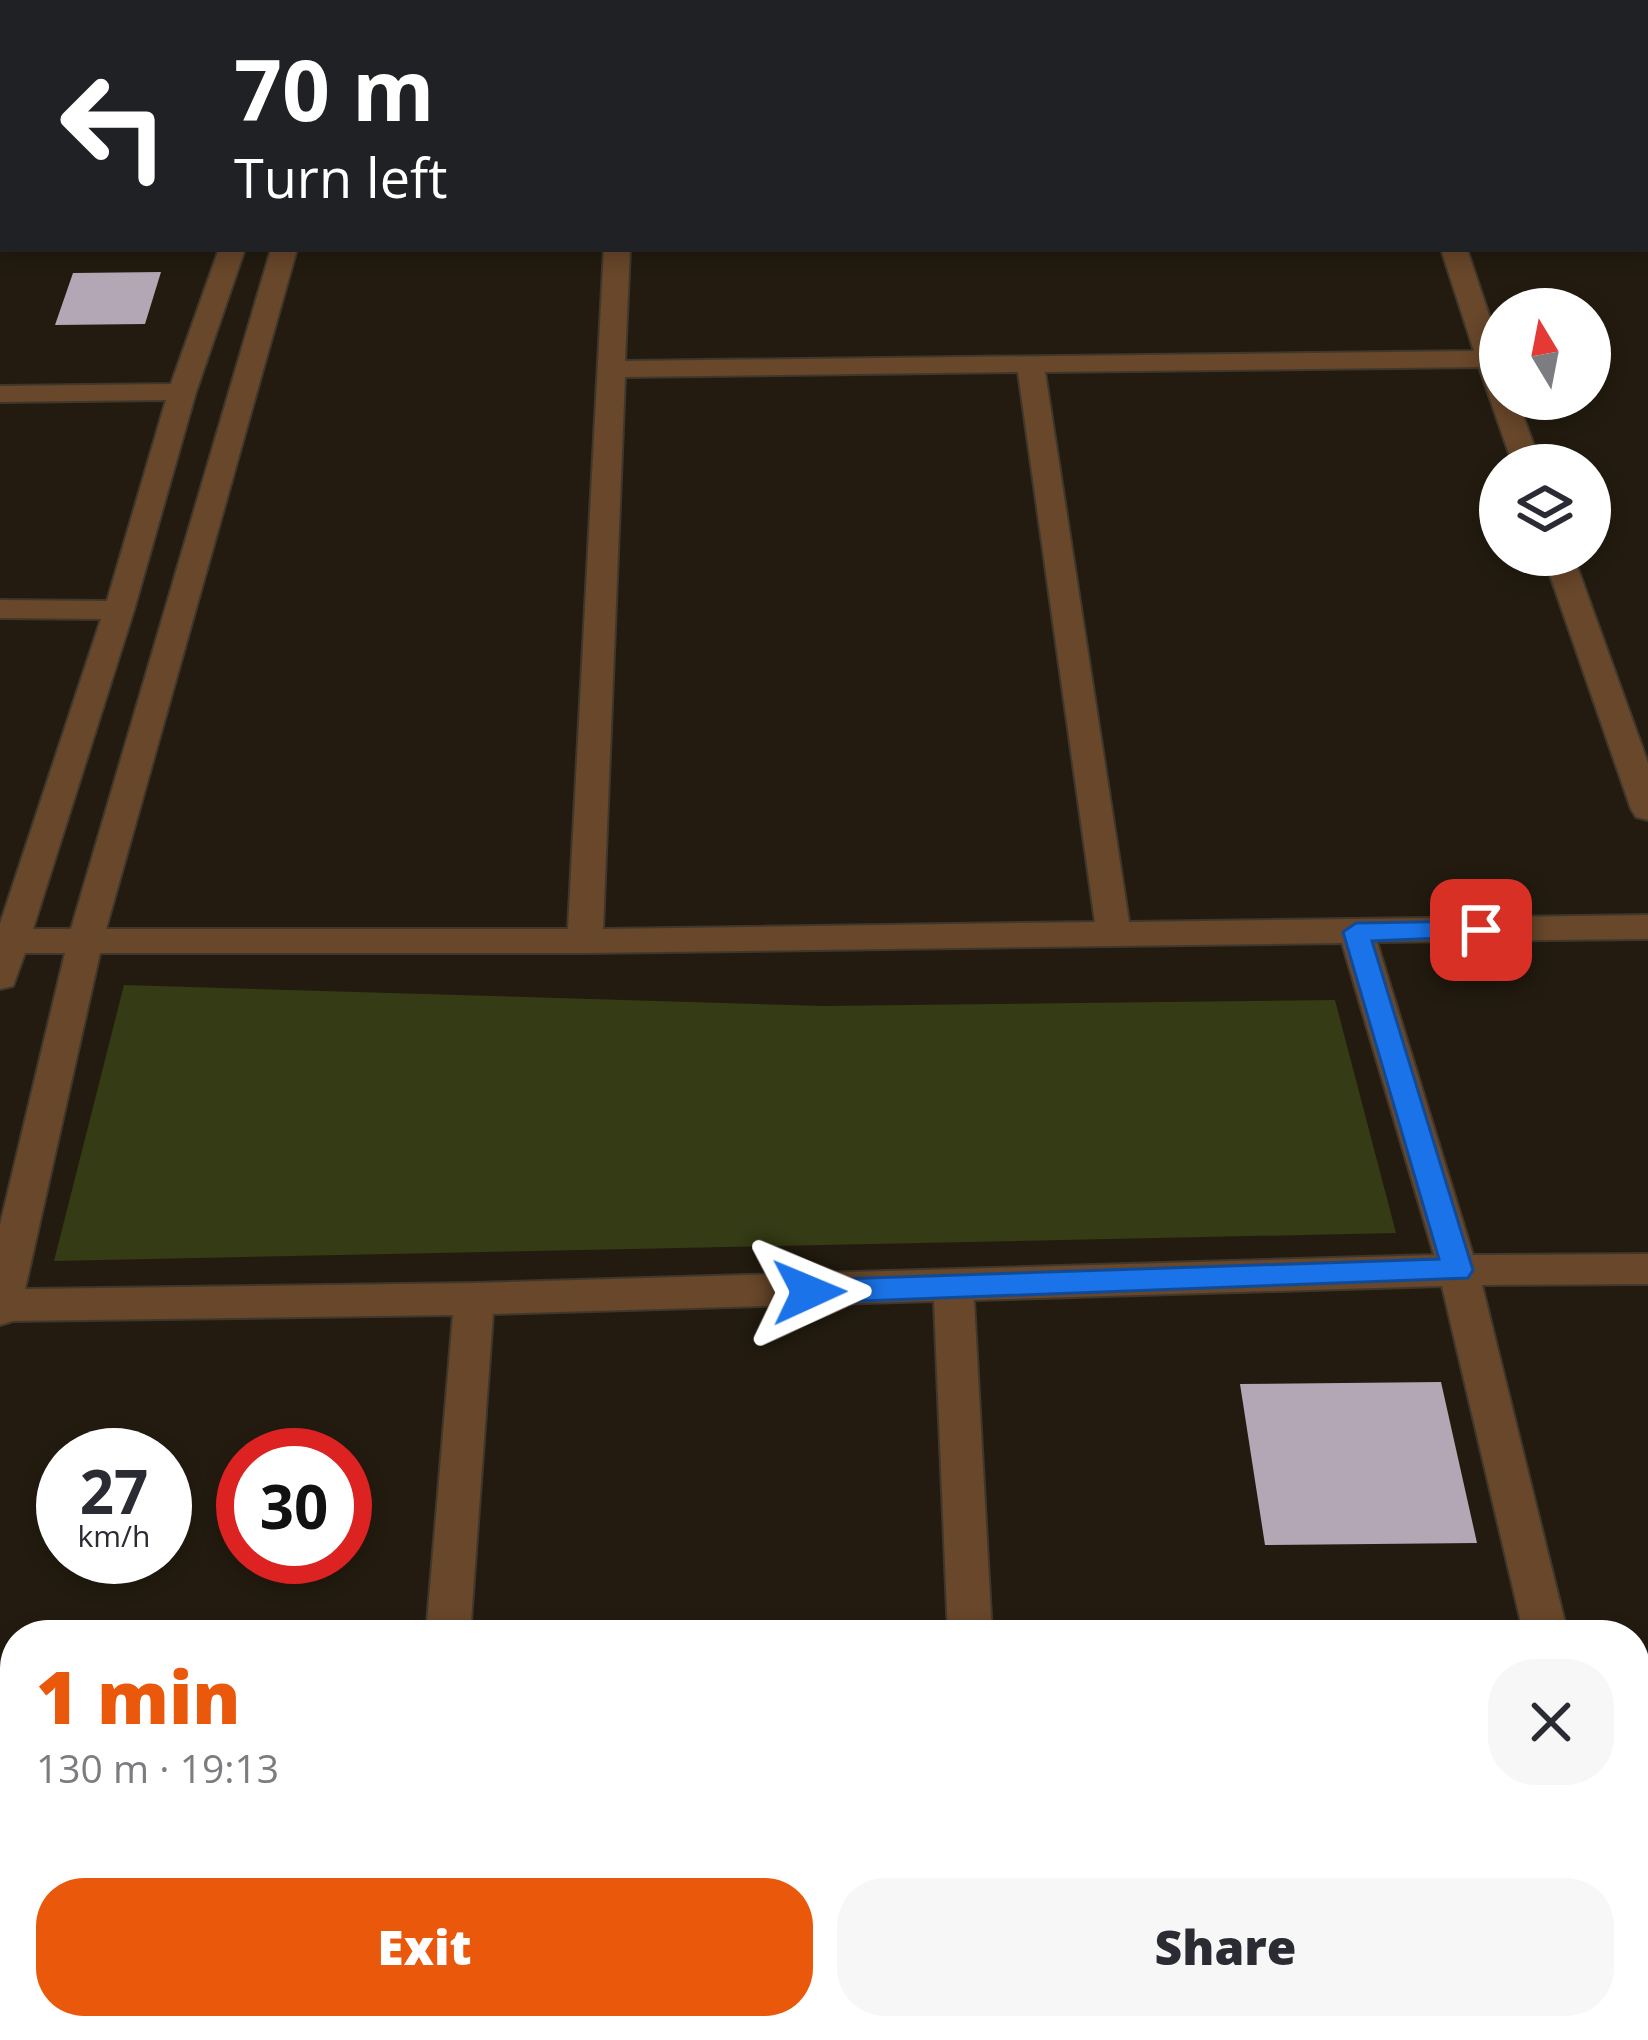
<!DOCTYPE html>
<meta charset="utf-8">
<style>
body{margin:0;font-family:"Open Sans",sans-serif;background:#f7f7f7;color:#2b2b33;height:100vh;display:flex;flex-direction:column;font-size:45px;white-space:nowrap}
*{box-sizing:border-box;margin:0}
p{font-size:39px;color:#7c7c81}
.icon{flex:none;width:66px;height:66px;fill:none;stroke:currentColor;stroke-width:2;stroke-linecap:round;stroke-linejoin:round}
.map{position:relative;flex:1;overflow:hidden}
.drawer{position:absolute;left:0px;top:1620px;width:1650px;height:420px;display:flex;flex-direction:column;background:#fff;border-radius:48px 48px 0 0;box-shadow:0 6px 18px #0003}
.drawer>*{flex:none}
.guide{position:absolute;left:0px;top:0px;width:1650px;height:252px;box-shadow:0 6px 18px #0003;background:#202124;color:#fff;overflow:hidden}
.needle{width:78px;rotate:350deg}
.controls{position:absolute;left:1479px;top:288px;display:grid;gap:24px}
.controls a{display:grid;place-items:center;width:132px;height:132px;border-radius:50%;background:#fff;box-shadow:0 6px 18px #0003;font-size:60px}
.speed{position:absolute;left:36px;top:1428px;display:flex;gap:24px;font-size:60px;font-weight:700;text-align:center}
.speed>*{display:grid;place-content:center;width:156px;height:156px;border-radius:50%;background:#fff;box-shadow:0 6px 18px #0003;line-height:1}
.speed small{font-size:30px;font-weight:400}
.speed .limit{border:18px solid #d22;background:#fff;color:#111}
.pin{position:absolute;display:grid;place-items:center;width:102px;height:102px;color:#fff;margin:-51px;border-radius:24px;box-shadow:0 6px 18px #0006}
.me{position:absolute;width:132px;margin:-66px;rotate:89deg;stroke-linejoin:round;filter:drop-shadow(0 0 9px #0008)}
.turn{display:flex;align-items:center;gap:42px;height:252px;padding:0 36px;font-size:54px}
.turn .icon{width:156px;height:156px;stroke-width:2.5}
.turn b{display:block;font-size:84px;line-height:102px}
.round{display:grid;place-items:center;flex:none;width:126px;height:126px;border-radius:48px;background:#f7f7f7}
.summary{display:flex;align-items:center;justify-content:space-between;height:204px;padding:0 36px}
h1{font-size:72px;font-weight:800;line-height:90px;color:#ea580c}
.button{display:flex;gap:24px;margin-top:auto;padding:24px 36px}
.button a{flex:1;height:138px;border-radius:48px;background:#ea580c;color:#fff;font-size:48px;font-weight:800;line-height:138px;text-align:center}
.button a+a{background:#f7f7f7;color:#2b2b33}
.map>svg:first-child{display:block}
.green{fill:#353b15}
.building{fill:#b3a7b5}
.lines{fill:none;stroke-linecap:round;stroke-linejoin:round}
.minor-casing{stroke:#3f372c;stroke-width:4}
.minor{fill:#68472a;fill-rule:evenodd}
.route{fill:#1a73e8;stroke:#114b97;stroke-width:3}
</style>
<div class="map">
<svg width="1648" height="2040" viewBox="0 0 1648 2040">
<rect width="100%" height="100%" fill="#231b0f"/>
<path class="green" d="M124,985l700,21 511,-6 61,233 -1342,28z"/>
<path class="building" d="M161,272l-16,52 -90,1 18,-52z
M1441,1382l36,161 -212,2 -25,-161z"/>
<g class="lines">
<g class="minor-casing">
<path id="minor" d="M22,0h22l-23,3z
M295,0h22l-23,3z
M341,0h22v3h-22z
M651,0h22v3h-22z
M925,0h22v3h-22z
M1159,0h22v3h-22z
M1416,0h22l1,3h-22z
M3,56v19l-3,1v-19z
M1647,56h1v14h-1z
M1647,185h1v14h-1z
M219,249h26l-49,143 -62,218 -101,319h38l200,-680h26l-191,680h462l36,-680h26l-5,112 849,-10 -33,-102h26l33,99v51h17l24,66h-28l-34,-98 -434,5 84,550 519,-7v24l-271,3 96,313 175,-1v30l-166,1 86,350h-44l-82,-349 -468,14 18,335h-44l-14,-334 -441,13 -23,321h-44l27,-320 -440,6 -13,4v-100l65,-272h-40l-12,33 -13,3v-65l101,-305 -101,-1v-18l107,1 59,-201 -166,2v-16l171,-2zM1018,372l77,550 -492,7 22,-552zM1342,943l92,312 -960,28 -449,6 75,-336h485z
M1543,555h30l75,208v57l-12,-3 -5,-8z
M1635,1980l13,5v55h-29l-4,-15h20z
M393,2025h50l-1,15h-50z
M965,2025h50l1,15h-50z"/>
</g>
<use href="#minor" class="minor"/>
</g>
<path class="route" d="M1481,921l14,9 -4,6 -119,5 101,329 -5,8 -659,25 -11,-3 -4,-8 4,-9 11,-3 630,-21 -96,-327 13,-9z"/>
</svg>
<div class="controls">
<a><svg class="needle" viewBox="-14 -14 28 28"><path d="M0-13l5 13h-10z" fill="#e53935"/><path d="M0 13l5-13h-10z" fill="#7c7c81"/></svg></a>
<a><svg class="icon" aria-label="layers" viewBox="0 0 24 24"><path d="M12 4l9 5-9 5-9-5zM3 14l9 5 9-5"/></svg></a>
</div>
<div class="speed"><div>27<small>km/h</small></div><div class="limit">30</div></div>
<div class="pin" style="left:1481px;top:930px;background:#d93025"><svg class="icon" aria-label="arrive" viewBox="0 0 24 24"><path d="M6 21V4h12l-3 4 3 4H6"/></svg></div>
<svg class="me" style="left:809px;top:1292px" viewBox="-20 -20 40 40"><path d="M0-17L14 15 0 8-14 15z" fill="#1a73e8" stroke="#fff" stroke-width="4"/></svg>
<div class="guide">
<div class="turn"><svg class="icon" aria-label="left" viewBox="0 0 24 24"><path d="M17 20v-9H6M10 6l-5 5 5 5"/></svg><div><b>70 m</b>Turn left</div></div>
</div>
<section class="drawer">
<div class="summary"><div><h1>1 min</h1><p>130 m · 19:13</p></div><a class="round"><svg class="icon" aria-label="close" viewBox="0 0 24 24"><path d="M6 6l12 12M18 6L6 18"/></svg></a></div>
<div class="button"><a>Exit</a><a>Share</a></div>
</section>
</div>
